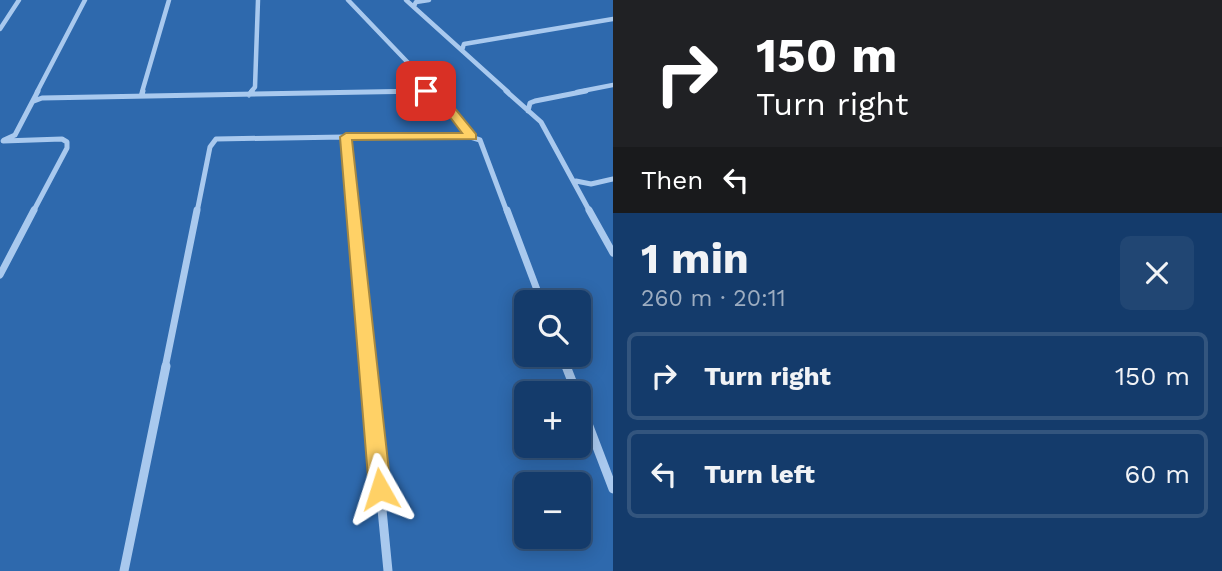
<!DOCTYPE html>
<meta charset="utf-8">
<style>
body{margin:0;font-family:"Work Sans",sans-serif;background:#214673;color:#f1f3f6;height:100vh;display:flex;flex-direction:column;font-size:26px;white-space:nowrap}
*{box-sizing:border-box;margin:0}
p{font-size:23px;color:#9dadc1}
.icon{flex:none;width:38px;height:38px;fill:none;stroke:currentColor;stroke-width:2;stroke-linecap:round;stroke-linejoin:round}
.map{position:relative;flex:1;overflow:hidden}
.side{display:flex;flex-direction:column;background:#143b6b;width:609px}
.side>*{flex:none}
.hud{background:#202124;color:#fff;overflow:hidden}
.buttons{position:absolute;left:514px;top:290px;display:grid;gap:14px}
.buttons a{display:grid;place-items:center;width:77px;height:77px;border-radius:10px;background:#143b6b;box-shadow:0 4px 18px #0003,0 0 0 2px #33557e;font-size:35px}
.pin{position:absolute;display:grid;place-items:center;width:60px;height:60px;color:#fff;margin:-30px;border-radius:14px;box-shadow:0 4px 10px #0006}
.me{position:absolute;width:77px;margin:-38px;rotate:354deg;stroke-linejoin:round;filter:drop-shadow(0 0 5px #0008)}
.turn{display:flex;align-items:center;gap:24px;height:147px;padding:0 28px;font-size:32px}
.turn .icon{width:91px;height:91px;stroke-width:2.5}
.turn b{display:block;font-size:49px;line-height:60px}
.then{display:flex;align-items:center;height:66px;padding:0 28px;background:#0003;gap:14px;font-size:26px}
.round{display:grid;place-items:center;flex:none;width:74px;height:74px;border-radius:10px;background:#214673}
.head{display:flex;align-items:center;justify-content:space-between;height:119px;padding:0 28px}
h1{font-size:42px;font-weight:700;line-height:52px}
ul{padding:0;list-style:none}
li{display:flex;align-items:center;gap:21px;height:88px;margin:0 14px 10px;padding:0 14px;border:4px solid #33557e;border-radius:10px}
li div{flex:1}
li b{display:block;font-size:26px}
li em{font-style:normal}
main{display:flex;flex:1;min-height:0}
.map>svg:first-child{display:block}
.green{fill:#2e69ad;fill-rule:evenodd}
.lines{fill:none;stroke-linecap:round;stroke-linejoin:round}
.minor-far3{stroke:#a9c9ee;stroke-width:4.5}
.minor-far2{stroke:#a9c9ee;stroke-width:5}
.minor-far1{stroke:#a9c9ee;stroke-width:7}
.minor{stroke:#a9c9ee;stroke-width:9}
.route{fill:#ffd166;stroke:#a68842;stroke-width:2}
</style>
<main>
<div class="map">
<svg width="613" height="571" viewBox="0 0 613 571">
<rect width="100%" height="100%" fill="#1b4f8f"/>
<path class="green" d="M0,0h613v571h-613zM527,303h52v52h-52zM527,394h52v52h-52zM527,485h52v52h-52z"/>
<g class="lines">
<path class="minor-far3" d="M348,0l88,92
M406,0l102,92
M414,6l2,-4 13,-2
M0,29l19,-29
M462,50l2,-6 149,-25
M37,92l48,-92
M142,92l27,-92
M251,92l4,-5 3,-87
M400,92l30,-3
M577,92l36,-7"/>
<path class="minor-far2" d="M435,91l36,45
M506,91l35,31 49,90
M249,95l3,-4
M141,96l2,-5
M34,101l8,-3 382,-7
M528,111l2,-8 5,-2 51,-10
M346,137l7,75
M4,140l11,-5 23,-44
M3,141l59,-2 5,3v6l-34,64
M576,181l15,3 22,-5
M197,212l13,-65 6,-8 248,-4 16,5 27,72"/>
<path class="minor-far1" d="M353,210l15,158
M507,210l35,93
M589,210l24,43
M0,275l34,-65
M562,355l5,13
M165,368l32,-158"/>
<path class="minor" d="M368,366l20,205
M566,366l11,28
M579,400l34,89
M124,571l42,-205"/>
</g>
<path class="route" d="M430,86l14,9 32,39v5l-124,1 39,349 -3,8 -8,3 -8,-3 -3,-8 -29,-352 6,-4h116l-25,-33 -16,-9z"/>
</svg>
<div class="buttons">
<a><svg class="icon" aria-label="search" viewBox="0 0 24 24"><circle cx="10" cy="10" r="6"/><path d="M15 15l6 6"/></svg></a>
<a>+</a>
<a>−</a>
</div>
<div class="pin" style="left:426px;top:91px;background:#d93025"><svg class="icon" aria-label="arrive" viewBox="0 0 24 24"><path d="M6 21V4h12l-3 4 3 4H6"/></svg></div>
<svg class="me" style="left:380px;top:489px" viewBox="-20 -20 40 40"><path d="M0-17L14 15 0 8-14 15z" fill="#ffd166" stroke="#fff" stroke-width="4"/></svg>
</div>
<section class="side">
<div class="hud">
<div class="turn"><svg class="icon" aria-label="right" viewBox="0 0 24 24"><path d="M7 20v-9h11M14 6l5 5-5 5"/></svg><div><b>150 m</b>Turn right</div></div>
<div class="then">Then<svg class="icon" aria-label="left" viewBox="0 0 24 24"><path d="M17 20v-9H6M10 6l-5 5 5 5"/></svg></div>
</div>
<div class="head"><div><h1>1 min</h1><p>260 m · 20:11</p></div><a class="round"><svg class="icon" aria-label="close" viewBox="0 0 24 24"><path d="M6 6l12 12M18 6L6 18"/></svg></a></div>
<ul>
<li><svg class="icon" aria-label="right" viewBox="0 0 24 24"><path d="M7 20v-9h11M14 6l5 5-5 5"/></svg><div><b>Turn right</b></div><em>150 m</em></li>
<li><svg class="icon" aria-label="left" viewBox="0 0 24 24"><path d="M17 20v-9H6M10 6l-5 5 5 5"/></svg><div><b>Turn left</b></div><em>60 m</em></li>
</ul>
</section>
</main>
